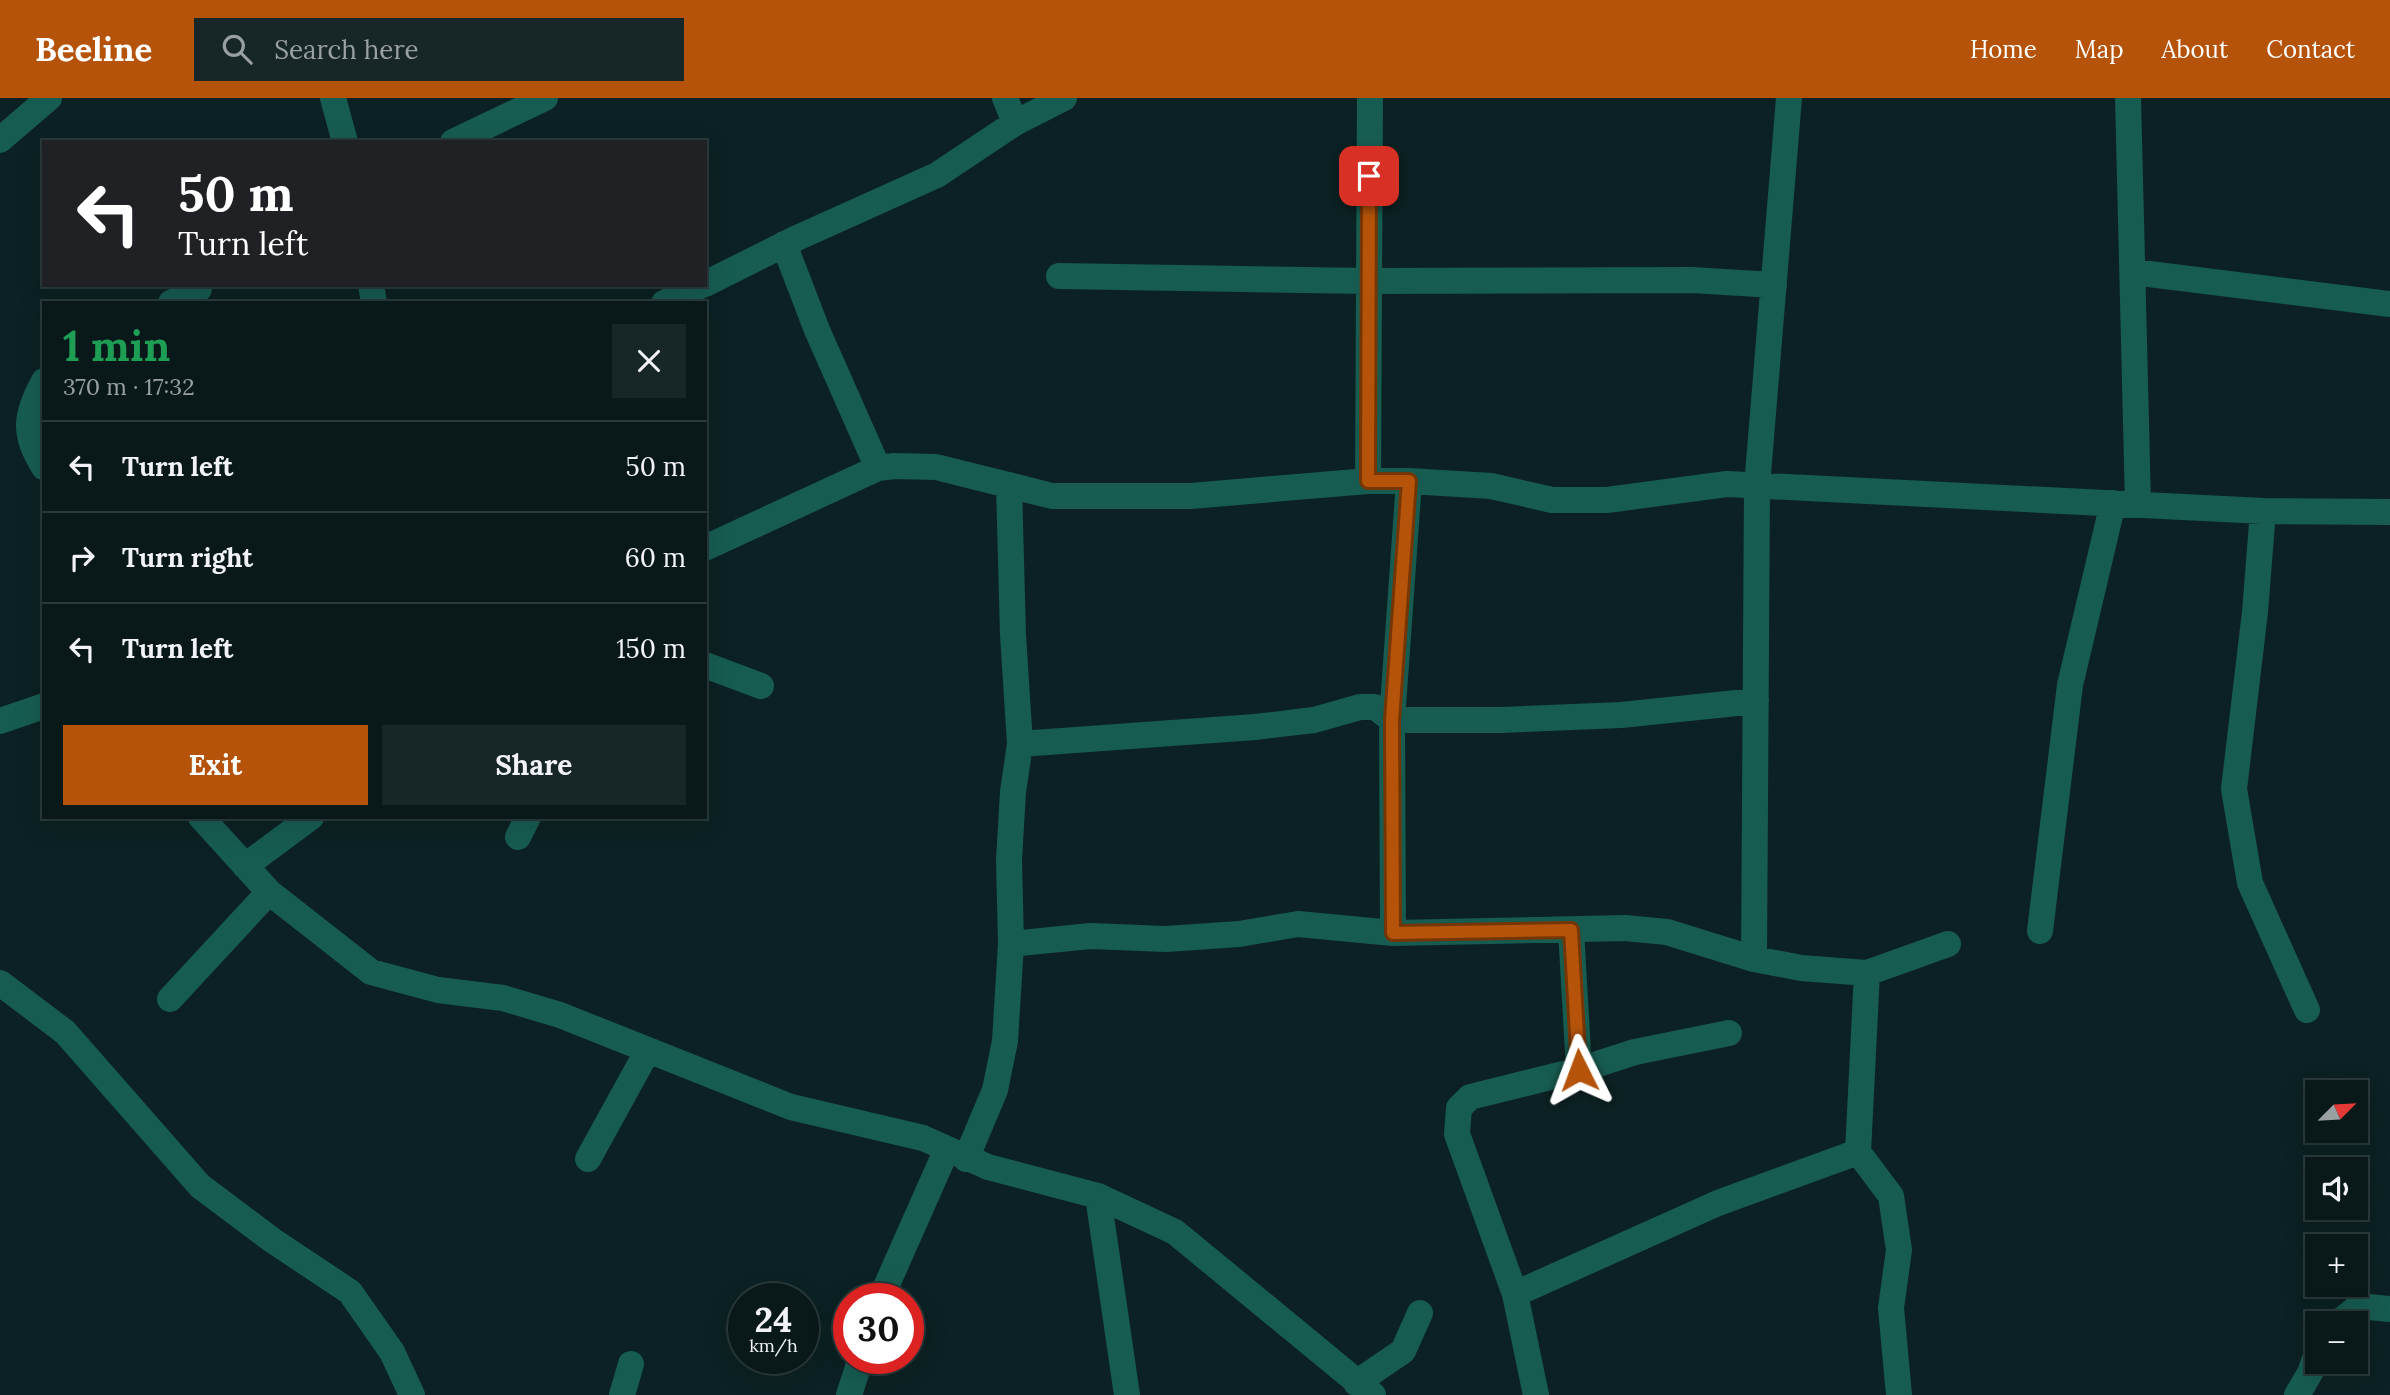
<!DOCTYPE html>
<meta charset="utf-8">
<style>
body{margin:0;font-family:Lora,serif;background:#172627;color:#f1f3f6;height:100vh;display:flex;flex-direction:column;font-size:26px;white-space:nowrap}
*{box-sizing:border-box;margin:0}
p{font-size:23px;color:#99a0a2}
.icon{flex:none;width:38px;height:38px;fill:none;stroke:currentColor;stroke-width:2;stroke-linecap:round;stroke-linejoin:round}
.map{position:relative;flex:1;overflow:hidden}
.side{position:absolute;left:42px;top:203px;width:665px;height:518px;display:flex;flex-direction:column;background:#09191a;border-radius:0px;box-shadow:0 7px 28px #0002,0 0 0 2px #293839}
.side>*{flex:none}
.top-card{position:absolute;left:42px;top:42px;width:665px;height:147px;border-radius:0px;box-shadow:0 7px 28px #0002,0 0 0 2px #293839;background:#202124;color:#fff;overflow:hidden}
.needle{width:46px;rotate:66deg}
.buttons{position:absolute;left:2305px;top:982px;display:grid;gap:14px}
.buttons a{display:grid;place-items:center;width:63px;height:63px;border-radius:0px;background:#09191a;box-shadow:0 7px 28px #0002,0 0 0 2px #293839;font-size:35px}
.speed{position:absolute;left:728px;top:1185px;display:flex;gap:14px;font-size:35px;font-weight:700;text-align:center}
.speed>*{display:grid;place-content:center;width:91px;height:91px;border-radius:50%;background:#09191a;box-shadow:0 7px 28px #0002,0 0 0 2px #293839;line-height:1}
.speed small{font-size:18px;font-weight:400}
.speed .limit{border:10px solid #d22;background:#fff;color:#111}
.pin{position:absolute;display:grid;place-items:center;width:60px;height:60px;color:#fff;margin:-30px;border-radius:14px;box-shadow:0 4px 10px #0006}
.me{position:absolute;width:77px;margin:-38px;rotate:357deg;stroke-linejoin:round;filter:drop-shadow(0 0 5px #0008)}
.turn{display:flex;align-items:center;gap:24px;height:147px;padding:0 21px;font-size:32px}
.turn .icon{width:91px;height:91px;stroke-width:2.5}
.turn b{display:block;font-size:49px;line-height:60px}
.round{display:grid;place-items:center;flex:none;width:74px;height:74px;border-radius:0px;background:#172627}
.head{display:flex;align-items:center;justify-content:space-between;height:119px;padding:0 21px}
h1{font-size:42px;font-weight:700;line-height:52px;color:#1e9e55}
.primary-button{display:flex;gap:14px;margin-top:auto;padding:14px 21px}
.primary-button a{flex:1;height:80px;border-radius:0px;background:#b45309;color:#fff;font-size:28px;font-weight:700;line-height:80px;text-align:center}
.primary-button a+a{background:#172627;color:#f1f3f6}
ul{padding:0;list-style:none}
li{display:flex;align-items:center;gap:21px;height:91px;padding:0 21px;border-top:2px solid #293839}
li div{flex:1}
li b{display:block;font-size:26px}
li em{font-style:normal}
header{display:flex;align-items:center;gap:42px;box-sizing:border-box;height:98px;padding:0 35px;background:#b45309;color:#fff}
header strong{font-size:33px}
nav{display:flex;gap:38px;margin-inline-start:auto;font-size:24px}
.search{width:490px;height:63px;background:#172627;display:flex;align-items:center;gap:18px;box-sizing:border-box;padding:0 24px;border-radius:0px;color:#99a0a2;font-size:26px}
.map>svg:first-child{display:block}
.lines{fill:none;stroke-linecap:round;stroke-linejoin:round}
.minor{stroke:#175c51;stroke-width:26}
.route-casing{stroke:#753606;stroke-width:18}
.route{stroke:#b45309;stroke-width:12}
</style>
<header>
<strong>Beeline</strong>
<div class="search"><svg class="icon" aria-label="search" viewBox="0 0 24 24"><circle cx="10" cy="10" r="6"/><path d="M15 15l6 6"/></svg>Search here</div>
<nav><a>Home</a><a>Map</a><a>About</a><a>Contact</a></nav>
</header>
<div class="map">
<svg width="2390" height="1297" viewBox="0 0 2390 1297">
<rect width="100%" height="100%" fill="#0c2123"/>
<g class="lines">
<path class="minor" d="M333,0l12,44
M1005,0l10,25
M2128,0l10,406
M0,42l49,-42
M453,44l92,-44
M784,146l33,86 61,138
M2133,174l257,32
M1059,178l309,5 324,-1 82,5
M705,186l92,-46 140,-63 78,-52 49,-25
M371,187l3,18
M171,205l28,-14
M664,205l38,-18
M44,283c-19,34 -21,54 0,86
M1368,383l2,-383
M1009,387l4,150 7,109
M2263,413l-8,101 -21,177 16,94 57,127
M705,450l173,-80 16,-2 42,1 116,29h139l177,-15h41l82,5 61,14h55l120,-16 536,27 127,1
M705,567l56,21
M0,623l44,-15
M201,719l68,75 102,80 67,18 65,8 57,17 231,92 132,31 65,29 110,29 77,36 198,163
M518,739l10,-20
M245,768l66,-49
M1571,832l8,140
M2040,833l30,-246 43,-182
M1393,835l-1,-213 17,-239
M1011,846l79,-8 76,3 73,-5 59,-10 95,9 232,-5 42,4 87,27 47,9 66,5 81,-29
M1754,861l3,-473 32,-388
M1867,875l-9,179 33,44 8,54 -8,58 8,87
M0,885l65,49 135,154 72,54 78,52 42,60 20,43
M170,901l99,-107
M588,1061l60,-109
M966,1061l29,-69 10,-49 6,-97 -2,-84 4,-68 7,-48 235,-17 59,-7 46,-13h15l17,13h109l120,-5 135,-14
M1098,1098l29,199
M1515,1196l203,-91 140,-51
M881,1200l66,-149
M2338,1225l21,-17 31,3
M1356,1285l47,-32 17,-38
M622,1297l9,-31
M849,1297l12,-37
M1536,1297l-21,-101 -58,-160 2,-26 11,-11 109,-27 56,-18 94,-19
M2297,1297l13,-22 7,-20"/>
</g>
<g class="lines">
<g class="route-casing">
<path id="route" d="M1369,78l-1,305h41l-17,239 1,213 178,-3 8,140"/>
</g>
<use href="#route" class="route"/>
</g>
</svg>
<div class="buttons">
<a><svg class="needle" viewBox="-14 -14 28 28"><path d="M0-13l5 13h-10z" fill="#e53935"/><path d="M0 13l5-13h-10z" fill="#99a0a2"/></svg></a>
<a><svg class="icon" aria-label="sound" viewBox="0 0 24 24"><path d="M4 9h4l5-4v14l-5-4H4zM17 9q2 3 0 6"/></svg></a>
<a>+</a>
<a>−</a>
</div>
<div class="speed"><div>24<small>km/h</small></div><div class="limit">30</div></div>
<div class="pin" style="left:1369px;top:78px;background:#d93025"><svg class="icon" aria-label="arrive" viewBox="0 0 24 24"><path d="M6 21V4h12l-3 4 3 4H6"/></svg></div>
<svg class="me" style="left:1579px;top:972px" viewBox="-20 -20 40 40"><path d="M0-17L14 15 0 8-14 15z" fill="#b45309" stroke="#fff" stroke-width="4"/></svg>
<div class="top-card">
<div class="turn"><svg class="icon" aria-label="left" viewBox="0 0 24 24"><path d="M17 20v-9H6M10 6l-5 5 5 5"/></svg><div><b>50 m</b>Turn left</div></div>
</div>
<section class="side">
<div class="head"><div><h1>1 min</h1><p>370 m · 17:32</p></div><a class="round"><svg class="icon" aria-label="close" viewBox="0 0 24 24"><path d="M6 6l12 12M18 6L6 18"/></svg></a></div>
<ul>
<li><svg class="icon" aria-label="left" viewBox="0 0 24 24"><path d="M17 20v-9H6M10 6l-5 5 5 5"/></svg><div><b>Turn left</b></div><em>50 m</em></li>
<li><svg class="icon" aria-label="right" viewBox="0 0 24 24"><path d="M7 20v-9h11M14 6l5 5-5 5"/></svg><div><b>Turn right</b></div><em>60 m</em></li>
<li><svg class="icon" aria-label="left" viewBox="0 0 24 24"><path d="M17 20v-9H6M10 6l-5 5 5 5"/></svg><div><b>Turn left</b></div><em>150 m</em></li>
</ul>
<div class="primary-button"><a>Exit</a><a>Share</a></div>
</section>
</div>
